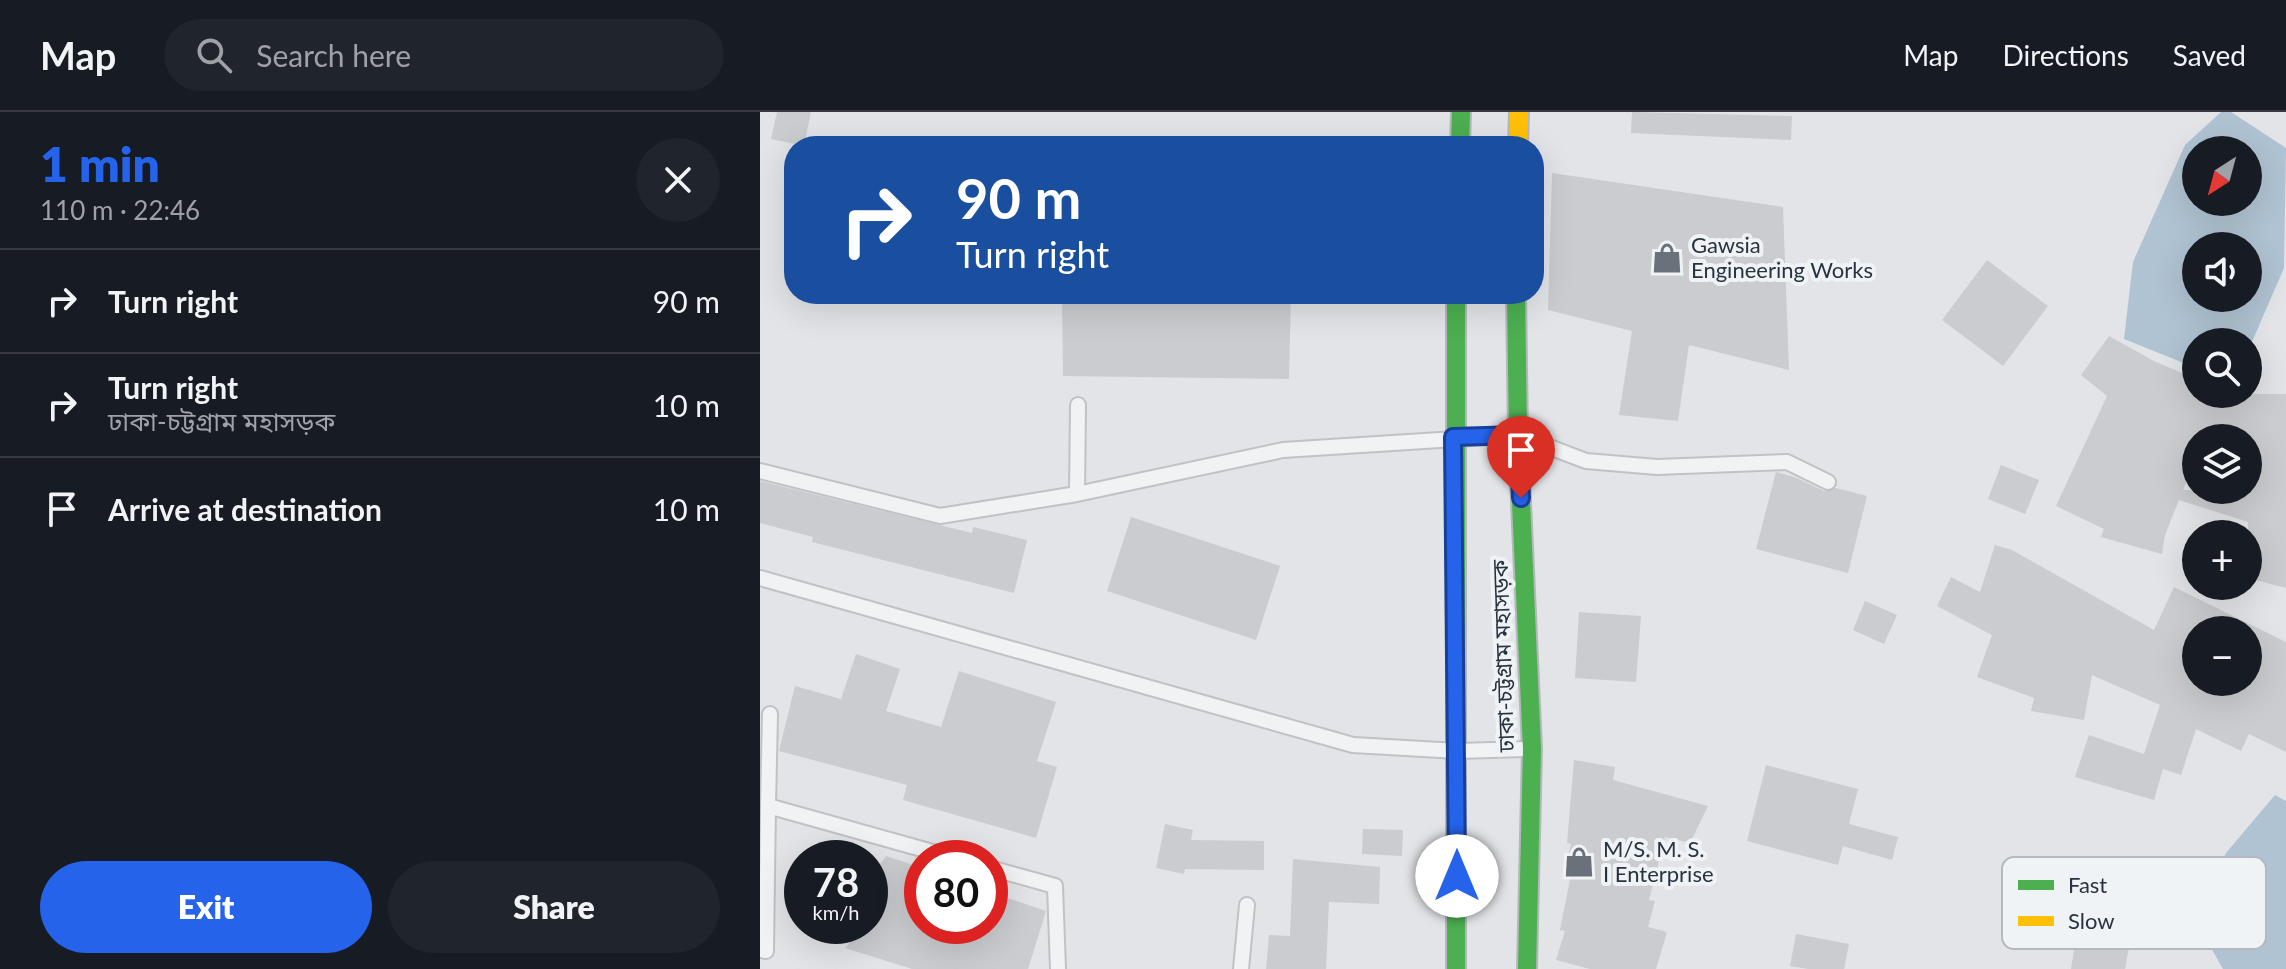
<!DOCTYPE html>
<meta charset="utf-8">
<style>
body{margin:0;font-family:Lato,"Noto Sans Bengali",sans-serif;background:#20242c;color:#f1f3f6;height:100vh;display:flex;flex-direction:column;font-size:30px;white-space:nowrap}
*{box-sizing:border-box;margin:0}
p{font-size:26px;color:#9ea1a6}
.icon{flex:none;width:44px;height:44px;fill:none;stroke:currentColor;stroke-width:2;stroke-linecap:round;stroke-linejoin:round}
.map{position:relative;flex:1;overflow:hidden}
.panel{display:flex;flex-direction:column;background:#171b24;width:760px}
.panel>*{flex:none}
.guide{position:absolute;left:24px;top:24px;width:760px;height:168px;border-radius:32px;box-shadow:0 8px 32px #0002;background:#1a4fa0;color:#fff;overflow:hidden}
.needle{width:52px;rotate:216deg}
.fabs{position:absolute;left:1422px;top:24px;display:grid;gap:16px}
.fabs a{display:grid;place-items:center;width:80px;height:80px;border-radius:50%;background:#171b24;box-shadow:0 8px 32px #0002;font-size:40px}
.speed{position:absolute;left:24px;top:728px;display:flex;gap:16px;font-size:40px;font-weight:700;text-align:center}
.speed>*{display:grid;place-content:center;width:104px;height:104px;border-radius:50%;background:#171b24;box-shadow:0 8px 32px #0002;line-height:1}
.speed small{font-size:20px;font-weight:400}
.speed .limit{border:12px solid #d22;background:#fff;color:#111}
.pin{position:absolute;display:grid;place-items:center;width:68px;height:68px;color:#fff;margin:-82px -34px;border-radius:50% 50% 50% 0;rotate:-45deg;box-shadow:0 0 8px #0007}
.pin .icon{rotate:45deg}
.me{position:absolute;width:88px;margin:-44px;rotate:0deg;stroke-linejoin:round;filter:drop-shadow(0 0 6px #0008)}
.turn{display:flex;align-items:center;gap:28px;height:168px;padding:0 40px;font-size:36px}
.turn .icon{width:104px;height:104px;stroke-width:2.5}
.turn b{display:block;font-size:56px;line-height:68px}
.round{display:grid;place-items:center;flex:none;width:84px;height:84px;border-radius:42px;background:#20242c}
.headline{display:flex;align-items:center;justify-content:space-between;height:136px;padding:0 40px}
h1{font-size:48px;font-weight:800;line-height:60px;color:#2563eb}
.cta{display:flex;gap:16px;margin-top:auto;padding:16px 40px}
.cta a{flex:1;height:92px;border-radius:48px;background:#2563eb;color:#fff;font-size:32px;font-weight:800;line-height:92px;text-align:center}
.cta a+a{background:#20242c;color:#f1f3f6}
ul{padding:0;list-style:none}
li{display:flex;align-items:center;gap:24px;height:104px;padding:0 40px;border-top:2px solid #363941}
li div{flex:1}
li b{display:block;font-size:30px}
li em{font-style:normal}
header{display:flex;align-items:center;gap:48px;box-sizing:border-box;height:112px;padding:0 40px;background:#171b24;border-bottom:2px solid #363941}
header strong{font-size:38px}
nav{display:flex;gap:44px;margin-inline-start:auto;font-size:28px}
.search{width:560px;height:72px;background:#20242c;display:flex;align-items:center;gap:20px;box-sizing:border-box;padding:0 28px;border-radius:44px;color:#9ea1a6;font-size:30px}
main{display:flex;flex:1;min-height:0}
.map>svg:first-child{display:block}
.water{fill:#b0c3d2;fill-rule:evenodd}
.building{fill:#cacccf;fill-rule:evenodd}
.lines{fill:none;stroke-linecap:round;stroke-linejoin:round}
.lane-casing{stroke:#c0c2c5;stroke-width:18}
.fast-casing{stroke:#b4b7bc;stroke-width:22}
.slow-casing{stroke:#b4b7bc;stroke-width:22}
.lane{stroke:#f1f2f4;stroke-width:14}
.fast{stroke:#4caf50;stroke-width:18}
.slow{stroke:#ffc107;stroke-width:18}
.route-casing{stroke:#184099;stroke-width:20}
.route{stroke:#2563eb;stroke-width:14}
.labels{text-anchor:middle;stroke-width:8;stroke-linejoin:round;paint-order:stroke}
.poi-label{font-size:22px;fill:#293340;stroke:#f0f3f6;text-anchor:start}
.street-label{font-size:22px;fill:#293340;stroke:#f0f3f6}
.key{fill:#f0f3f6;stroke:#b4b9bf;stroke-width:2}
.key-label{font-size:22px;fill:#293340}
</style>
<header>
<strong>Map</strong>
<div class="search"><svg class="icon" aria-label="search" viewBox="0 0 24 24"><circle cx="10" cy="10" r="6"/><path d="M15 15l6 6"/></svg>Search here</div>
<nav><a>Map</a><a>Directions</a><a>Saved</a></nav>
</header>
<main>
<section class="panel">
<div class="headline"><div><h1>1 min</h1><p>110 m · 22:46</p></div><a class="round"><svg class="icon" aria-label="close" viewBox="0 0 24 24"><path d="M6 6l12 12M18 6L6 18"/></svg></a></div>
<ul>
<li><svg class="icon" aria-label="right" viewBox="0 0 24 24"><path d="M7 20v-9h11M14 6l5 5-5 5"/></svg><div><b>Turn right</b></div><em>90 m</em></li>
<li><svg class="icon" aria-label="right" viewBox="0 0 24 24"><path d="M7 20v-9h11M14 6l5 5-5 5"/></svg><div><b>Turn right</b><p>ঢাকা-চট্টগ্রাম মহাসড়ক</p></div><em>10 m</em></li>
<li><svg class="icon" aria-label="arrive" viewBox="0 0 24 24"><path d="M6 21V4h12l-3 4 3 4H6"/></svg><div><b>Arrive at destination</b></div><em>10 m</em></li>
</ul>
<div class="cta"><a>Exit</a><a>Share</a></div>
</section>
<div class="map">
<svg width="1526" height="857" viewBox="0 0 1526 857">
<rect width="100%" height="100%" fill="#e2e4e7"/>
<path class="water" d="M1461,0h10l55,36 -2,120 -36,83v-9h-52v26l-72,-29 9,-77 52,-117zM1436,38h52v52h-52zM1436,134h52v52h-52z
M1515,683l11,6v168h-63l-29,-51 32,-65z"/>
<path class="building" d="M17,0h34l-7,34 -33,-7z
M872,0l160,4 -1,24 -160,-7z
M792,61l231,34 6,163 -100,-25 -11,76 -59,-6 13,-84 -84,-21z
M1227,148l61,46 -45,60 -61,-46z
M302,182h229l-2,85 -226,-3z
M1349,224l45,25 42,18v15h90v194l-38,-10v-56l-69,-22 -14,35 -3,19 -61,-17 3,-8 -48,-23 51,-110 -26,-21zM1436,326h52v52h-65l13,-31z
M1241,353l38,15 -14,34 -37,-15z
M1016,360l21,6 27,13 12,-3 31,8 -19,77 -92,-24z
M0,369l212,52 1,-6 54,13 -13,53 -202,-51 1,-5 -53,-14z
M371,405l149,49 -24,74 -149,-49z
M1235,433l17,5 142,80 20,-43 112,55v110l-37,-18 -8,17 -45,-22 -15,46 -18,-6 -9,31 -79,-23 14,-42 55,19 16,-49 -68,-30 -8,45 -53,-9 3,-13 -57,-21 15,-42 -55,-29 14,-29 29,15zM1436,518h52v52h-52z
M1105,489l32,14 -13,29 -31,-14z
M819,500l62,4 -5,66 -61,-4z
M96,542l44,15 -14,42 55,16 18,-56 97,31 -19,59 20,6 -21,71 -133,-38 4,-15 -128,-34 16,-65 46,13z
M814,648l41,7 -2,13 95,26 -18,37 -25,-6 -16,63 6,1 -7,26 19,5 -11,37h-66l-34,-9 9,-29 -5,-1 11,-56 -7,-2 7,-28 -4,-1z
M1006,653l92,24 -9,35 49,13 -6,23 -49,-14 -5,19 -91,-24z
M405,712l28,6 -2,10 73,1v29l-79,-1 -1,5 -28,-6z
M603,717l40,1 -1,26 -40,-2z
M126,744l36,12v58h68v-34l56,19 -18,58h-116l-67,-21 20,-22h5v-5l15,-16 -15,-5v-22z
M533,747l87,8 -1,37 -50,-2 -3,67h-60l3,-34 21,1z
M1321,793l54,10 -10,54h-54z
M1036,822l53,10 -5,25h-36l-18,-3z"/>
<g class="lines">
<g class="lane-casing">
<path id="lane" d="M0,359l180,45 137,-22 206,-44 235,-15 68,26 71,6 130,-5 41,20
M317,382l1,-89
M0,466l593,167 105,6 70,-2
M8,694l2,-92
M230,756l65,18 3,83
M0,838l6,1 2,-145 186,52
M481,857l6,-64"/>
</g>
<g class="fast-casing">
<path id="fast" d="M700,34l1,-34
M696,182v675
M756,182l2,141 14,314 -5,220"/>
</g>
<g class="slow-casing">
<path id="slow" d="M758,34l1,-34"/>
</g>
<use href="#lane" class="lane"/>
<use href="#fast" class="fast"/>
<use href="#slow" class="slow"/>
</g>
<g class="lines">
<g class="route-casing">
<path id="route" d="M697,764l-4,-439 65,-2 3,63"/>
</g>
<use href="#route" class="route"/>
</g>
<defs>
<g id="shop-bare" transform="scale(2.4)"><path d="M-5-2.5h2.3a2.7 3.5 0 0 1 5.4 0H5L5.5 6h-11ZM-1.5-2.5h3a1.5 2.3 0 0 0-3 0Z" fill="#6a717a" stroke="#f0f3f6" stroke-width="2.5" paint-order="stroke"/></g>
</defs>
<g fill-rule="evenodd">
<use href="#shop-bare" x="907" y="146"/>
<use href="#shop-bare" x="819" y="750"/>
</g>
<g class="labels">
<g class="poi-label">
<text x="931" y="141">Gawsia<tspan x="931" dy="25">Engineering Works</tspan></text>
<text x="843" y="745">M/S. M. S.<tspan x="843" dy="25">I Enterprise</tspan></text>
</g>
<g class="street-label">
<text transform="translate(743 544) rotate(-92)" y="8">ঢাকা-চট্টগ্রাম মহাসড়ক</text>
</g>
</g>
<rect x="1242" y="745" width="264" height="92" rx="12" class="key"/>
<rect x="1258" y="768" width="36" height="10" fill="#4caf50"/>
<rect x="1258" y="804" width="36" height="10" fill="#ffc107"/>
<g class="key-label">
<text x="1308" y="781">Fast</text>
<text x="1308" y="817">Slow</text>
</g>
</svg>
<div class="fabs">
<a><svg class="needle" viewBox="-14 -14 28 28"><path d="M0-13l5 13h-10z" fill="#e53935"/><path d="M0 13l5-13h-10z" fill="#9ea1a6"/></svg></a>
<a><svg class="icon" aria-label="sound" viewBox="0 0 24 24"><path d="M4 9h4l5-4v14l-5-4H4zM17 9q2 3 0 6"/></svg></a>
<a><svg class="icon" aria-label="search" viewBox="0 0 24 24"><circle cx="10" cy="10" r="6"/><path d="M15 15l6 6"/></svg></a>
<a><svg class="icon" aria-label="layers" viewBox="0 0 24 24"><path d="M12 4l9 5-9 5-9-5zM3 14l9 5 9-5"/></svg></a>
<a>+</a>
<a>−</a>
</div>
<div class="speed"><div>78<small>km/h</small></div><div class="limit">80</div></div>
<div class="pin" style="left:761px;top:386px;background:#d93025"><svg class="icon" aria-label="arrive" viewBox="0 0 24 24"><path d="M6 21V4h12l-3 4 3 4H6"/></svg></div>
<svg class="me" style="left:697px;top:764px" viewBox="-20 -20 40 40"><circle r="19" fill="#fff"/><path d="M0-13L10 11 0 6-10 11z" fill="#2563eb"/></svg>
<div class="guide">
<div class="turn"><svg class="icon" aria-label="right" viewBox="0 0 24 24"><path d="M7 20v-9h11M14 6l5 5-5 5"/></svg><div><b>90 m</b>Turn right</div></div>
</div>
</div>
</main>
